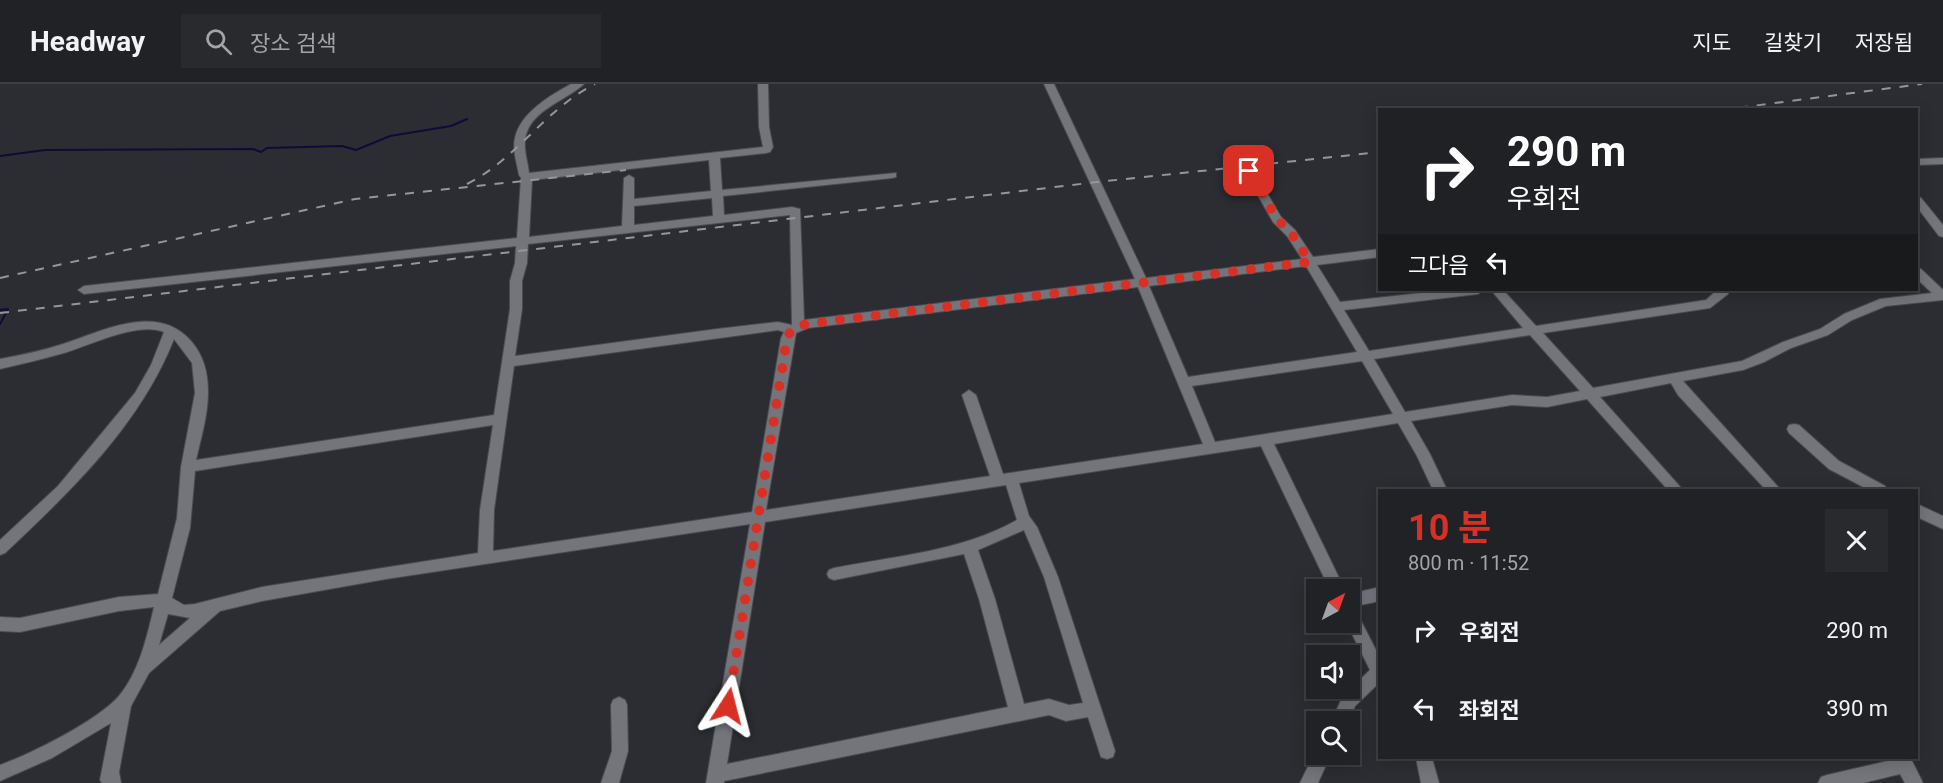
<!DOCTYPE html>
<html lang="ko">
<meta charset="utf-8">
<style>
body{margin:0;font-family:Roboto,"Noto Sans KR",sans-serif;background:#292a2e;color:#f1f3f6;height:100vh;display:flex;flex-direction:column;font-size:22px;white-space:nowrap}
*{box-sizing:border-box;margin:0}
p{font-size:20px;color:#a2a4a7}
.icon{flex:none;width:33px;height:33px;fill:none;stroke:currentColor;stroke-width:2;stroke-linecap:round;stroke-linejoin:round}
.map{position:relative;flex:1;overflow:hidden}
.panel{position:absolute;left:1378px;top:405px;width:540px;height:270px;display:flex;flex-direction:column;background:#212226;border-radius:0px;box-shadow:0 3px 15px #0003,0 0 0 2px #3e3f43}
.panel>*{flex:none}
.banner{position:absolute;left:1378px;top:24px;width:540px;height:183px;border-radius:0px;box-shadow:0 3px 15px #0003,0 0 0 2px #3e3f43;background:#202124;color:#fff;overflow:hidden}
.needle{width:39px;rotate:41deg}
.controls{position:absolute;left:1306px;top:495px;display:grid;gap:12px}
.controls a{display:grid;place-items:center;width:54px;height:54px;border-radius:0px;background:#212226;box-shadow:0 3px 15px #0003,0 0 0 2px #3e3f43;font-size:30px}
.pin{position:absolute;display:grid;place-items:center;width:51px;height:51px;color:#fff;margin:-26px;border-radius:12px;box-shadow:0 3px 9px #0006}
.me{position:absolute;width:66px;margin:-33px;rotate:9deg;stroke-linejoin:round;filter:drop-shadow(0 0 4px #0008)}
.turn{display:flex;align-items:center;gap:21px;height:126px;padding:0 30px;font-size:27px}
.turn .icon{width:78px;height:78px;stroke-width:2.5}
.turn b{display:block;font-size:42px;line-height:51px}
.then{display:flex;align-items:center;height:57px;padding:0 30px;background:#0003;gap:12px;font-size:22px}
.round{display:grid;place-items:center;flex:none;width:63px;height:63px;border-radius:0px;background:#292a2e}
.head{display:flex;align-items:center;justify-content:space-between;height:102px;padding:0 30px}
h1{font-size:36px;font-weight:700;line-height:45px;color:#d93025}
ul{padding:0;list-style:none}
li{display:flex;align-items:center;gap:18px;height:78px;padding:0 30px}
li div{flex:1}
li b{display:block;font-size:22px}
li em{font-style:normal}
header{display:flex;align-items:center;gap:36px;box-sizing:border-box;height:84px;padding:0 30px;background:#212226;border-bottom:2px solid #3e3f43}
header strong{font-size:28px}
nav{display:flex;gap:33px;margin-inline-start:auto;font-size:21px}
.search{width:420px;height:54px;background:#292a2e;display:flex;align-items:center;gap:15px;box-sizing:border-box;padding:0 21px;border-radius:0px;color:#a2a4a7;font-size:22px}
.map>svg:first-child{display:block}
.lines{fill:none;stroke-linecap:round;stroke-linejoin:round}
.stream{stroke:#0d0c39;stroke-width:2}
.minor-casing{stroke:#4a4b50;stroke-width:2}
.minor{fill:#74757b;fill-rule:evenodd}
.rail{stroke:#95969b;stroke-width:2;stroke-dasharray:9 9;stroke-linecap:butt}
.route{stroke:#d93025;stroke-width:10;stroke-dasharray:0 18}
</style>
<header>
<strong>Headway</strong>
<div class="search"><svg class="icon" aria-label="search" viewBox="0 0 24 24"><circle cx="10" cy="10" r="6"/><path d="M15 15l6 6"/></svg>장소 검색</div>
<nav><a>지도</a><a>길찾기</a><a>저장됨</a></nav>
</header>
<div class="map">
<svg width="1943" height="699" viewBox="0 0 1943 699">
<rect width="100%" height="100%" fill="#2c2d32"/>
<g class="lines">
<path class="stream" d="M0,72l45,-6 208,-1 8,3 6,-4 75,-2 14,4 34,-14 61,-10 16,-7
M0,226l8,-1
M0,240l8,-15"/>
<g class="minor-casing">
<path id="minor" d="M571,0h13c-18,17 -57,27 -59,57 -1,11 3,22 4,32l234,-26 -4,-20 -1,-43h10l1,43 4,20 -3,5 -4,1 -46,5 2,32 174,-17v4l-4,1 -169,18 1,19 68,-8 8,2 4,111 331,-41 -91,-195h10l92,194 156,-19 -15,-23 -14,-14 -29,-51 5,-3 4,1 28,48 14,13 18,27 67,-8v8l-63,8 23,37 108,-12h36l-6,4 -134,16 25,41 154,-23 -32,-38h12l33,36 170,-26 11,-10h12l-1,4 -18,14 -167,25 50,55 149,-27 41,-19 37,-13 24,-15 36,-15 52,-6 -15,-14v-11l4,1 22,21v10l-57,6 -34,14 -24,15 -37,13 -27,14 -21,8 -60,11 98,109h-15l-88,-95 -7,-12 -71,14 83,93h-15l-81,-91 -40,8 -35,-2 -101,16 19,33 17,36h-14l-16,-34 -19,-33 -124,21 71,146h-15l-69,-144 -242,37 10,33 8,11 21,50 57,174 -2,6 -6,2 -6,-2 -13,-40 -22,4 -17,-6 -325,66v2h-18l44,-259 -364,55 -124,22 -42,10 -71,62 -18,33 -12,66 2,11h-19l-2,-3 11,-57 -59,35 -52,23v-16c31,-11 97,-44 119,-69 20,-24 28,-59 35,-89l-35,4 -99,21 -20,-1v-14l20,1 99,-21 39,-3 19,-76 4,-51 14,-74 -3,-30 -18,-24c-34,86 -103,152 -169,214l-5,2v-15l58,-54 77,-93 16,-28 13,-33c-25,-11 -74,13 -100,21 -21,6 -43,11 -64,16v-10c21,-4 42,-8 63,-15 40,-13 94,-42 128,-3 13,15 17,32 17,51 0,23 -7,46 -12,68l298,-45 16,-106v-28l5,-18 1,-17 -432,48 -6,-4 6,-4 433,-48 4,-60 -2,-3c-2,-12 -7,-25 -4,-37 5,-25 36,-43 56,-54zM709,76l2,31 -77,8v-21l-5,-3 -5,3 -2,48 -93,11 3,-57zM712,114l1,18 -79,9v-19zM790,131l2,110 -14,-3 -61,7 -202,27 7,-47v-28l5,-18 1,-19zM1306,182l51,86 -169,25 -39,-91zM1138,203l65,157 -200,30 -27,-79 -7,-5 -7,5 28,81 -224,34 30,-177 12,-5zM778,246l6,2 -3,6 -29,174 -259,39 1,-41 20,-144zM1530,251l50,56 -33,6 -35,-2 -107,17 -31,-53zM1362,277l31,53 -178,28 -23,-56zM493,341l-13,85 -2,43 -216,34 -67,17 -11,1 -12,-7 18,-70 5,-57zM1006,401l11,35c-55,31 -121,36 -183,48l-5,2 -2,4 2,4 5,2 130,-26 15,45 29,108 -281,57 38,-242zM1024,446l20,47 39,126 -14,2 -20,-6 -25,5 -29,-105 -17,-49zM168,530l22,4 -31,27z
M1943,74v6l-26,1v-6z
M1917,113l4,1 22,27v12l-4,-1 -22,-29z
M1794,340l5,1 40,36 46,25 2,4h-18l-40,-21 -40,-36 -2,-4 2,-4z
M1917,420l26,12v13l-26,-12z
M1380,503v14l-29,6 4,2 25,49v24l-25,24 -7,16h-17l12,-26 27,-26 -24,-48h4v-28z
M619,613l6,3 2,5 1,46 -9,32h-18l11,-32 -1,-46 2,-5z
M1317,664v6h14l-13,29h-18z
M1416,674h16l7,25h-18z
M1892,674l19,1 12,24h-18l-5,-9 -37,9h-45l3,-6 6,-2 65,-15z"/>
</g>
<use href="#minor" class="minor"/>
<path class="rail" d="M1721,26l201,-26
M467,100c50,-25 78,-75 128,-100
M0,194l355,-79 271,-29
M0,229l1097,-131 283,-30"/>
</g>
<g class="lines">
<path class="route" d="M728,622l59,-368 4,-8 15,-6 504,-62 -19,-29 -14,-14 -28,-48"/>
</g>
</svg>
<div class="controls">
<a><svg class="needle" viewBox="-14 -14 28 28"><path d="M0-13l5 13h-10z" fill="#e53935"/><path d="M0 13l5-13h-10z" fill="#a2a4a7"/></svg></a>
<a><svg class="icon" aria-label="sound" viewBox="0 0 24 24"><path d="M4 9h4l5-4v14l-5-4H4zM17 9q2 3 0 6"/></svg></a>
<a><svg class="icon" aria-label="search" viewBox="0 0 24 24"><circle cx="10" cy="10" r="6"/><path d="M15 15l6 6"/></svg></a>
</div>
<div class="pin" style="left:1249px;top:87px;background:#d93025"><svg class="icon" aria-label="arrive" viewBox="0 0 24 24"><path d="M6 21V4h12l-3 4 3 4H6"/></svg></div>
<svg class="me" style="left:728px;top:622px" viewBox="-20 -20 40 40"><path d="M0-17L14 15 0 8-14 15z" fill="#d93025" stroke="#fff" stroke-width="4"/></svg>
<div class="banner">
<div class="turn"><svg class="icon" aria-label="right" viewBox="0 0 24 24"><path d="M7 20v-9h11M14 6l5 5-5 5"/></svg><div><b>290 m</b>우회전</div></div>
<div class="then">그다음<svg class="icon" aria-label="left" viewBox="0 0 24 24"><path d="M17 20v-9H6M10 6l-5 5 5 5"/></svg></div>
</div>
<section class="panel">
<div class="head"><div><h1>10 분</h1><p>800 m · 11:52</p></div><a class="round"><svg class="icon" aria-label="close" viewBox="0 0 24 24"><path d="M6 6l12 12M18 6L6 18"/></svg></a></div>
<ul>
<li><svg class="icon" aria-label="right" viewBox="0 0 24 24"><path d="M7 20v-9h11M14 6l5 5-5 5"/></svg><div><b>우회전</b></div><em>290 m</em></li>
<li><svg class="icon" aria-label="left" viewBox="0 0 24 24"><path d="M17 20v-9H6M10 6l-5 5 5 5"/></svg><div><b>좌회전</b></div><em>390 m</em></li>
</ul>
</section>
</div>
